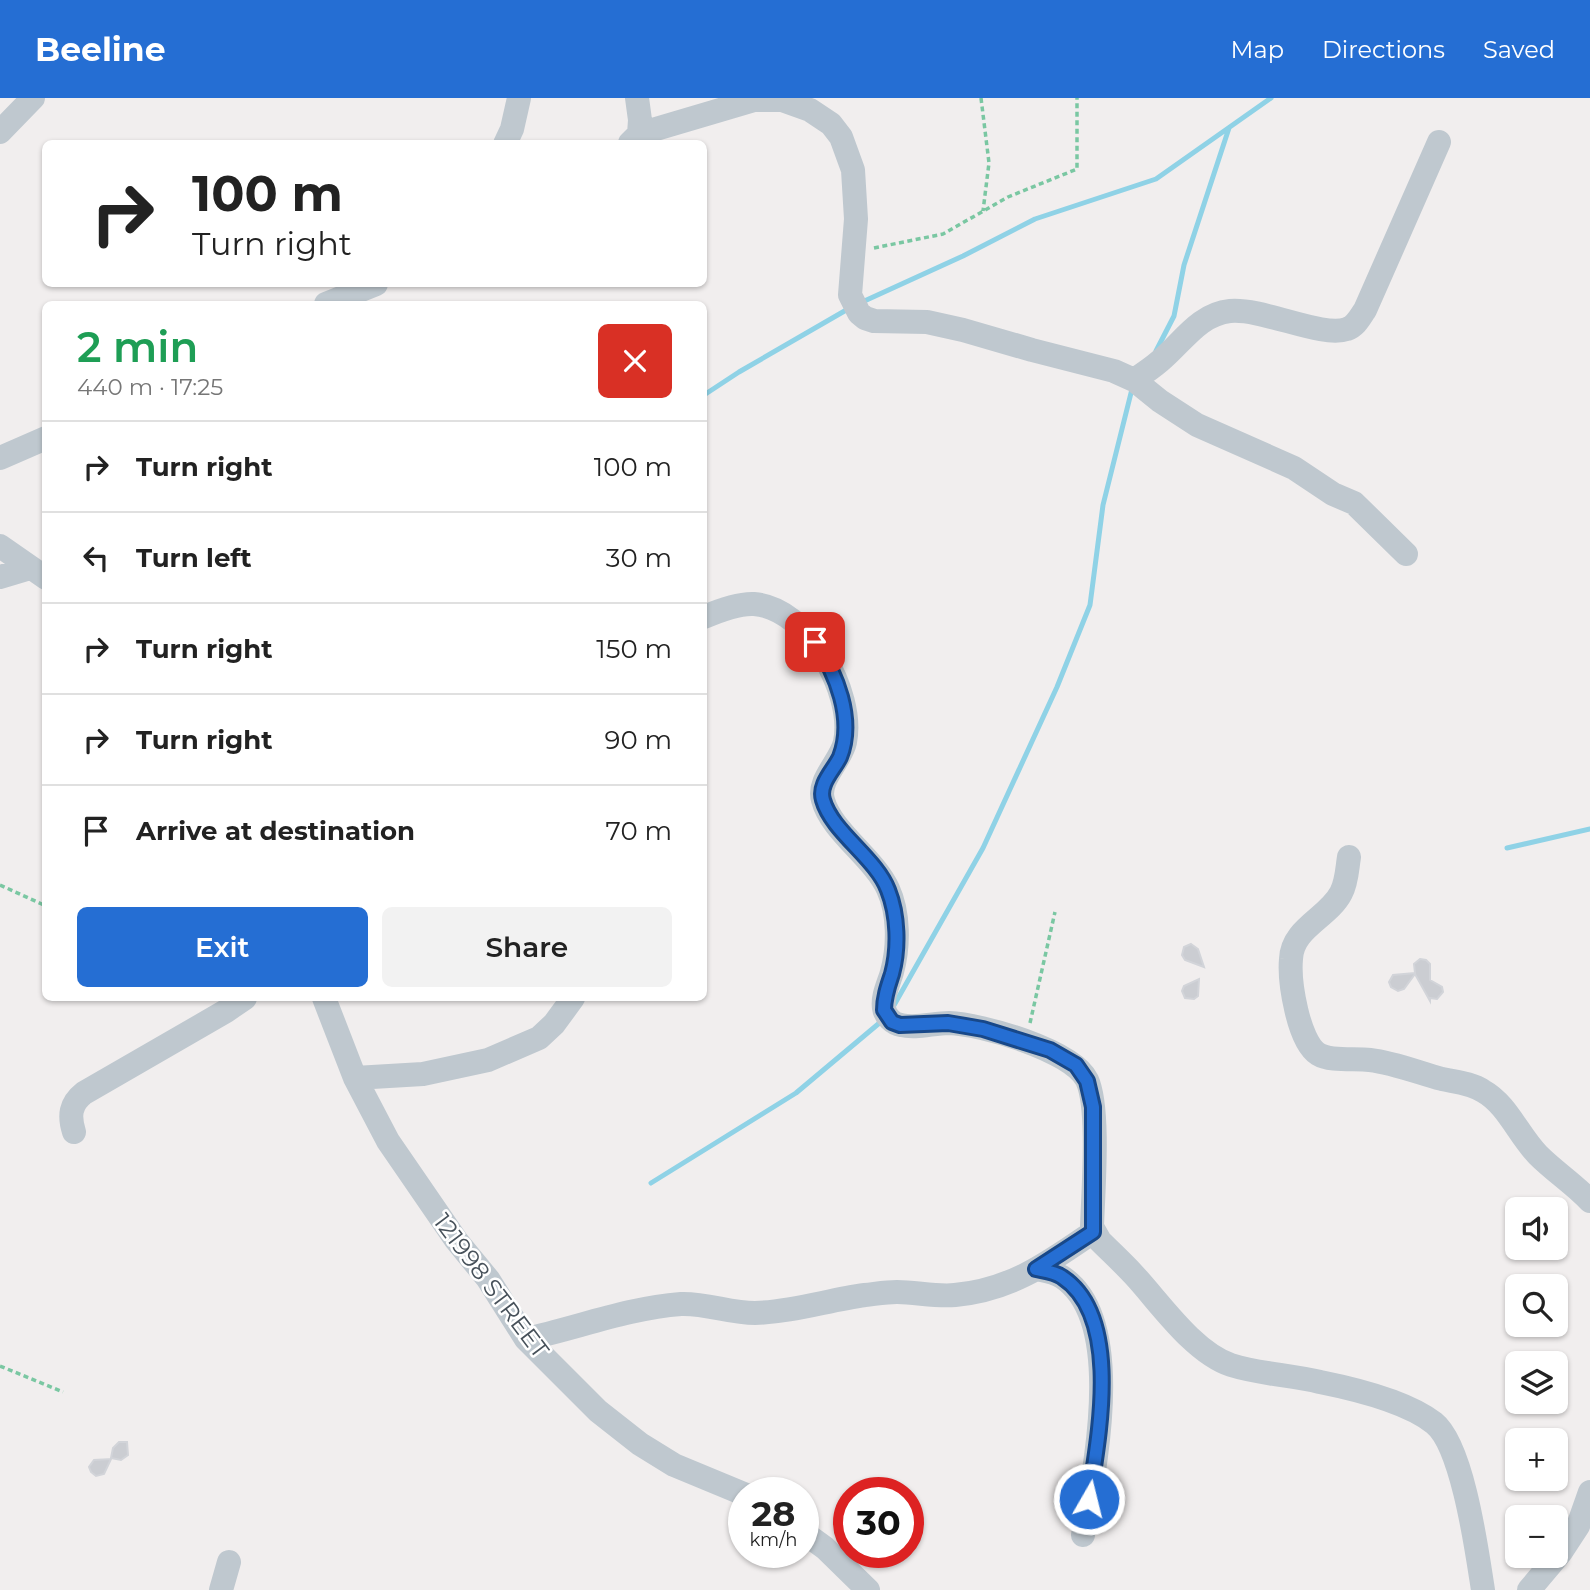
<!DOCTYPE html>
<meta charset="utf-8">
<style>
body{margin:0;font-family:Montserrat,sans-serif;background:#f2f2f2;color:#222;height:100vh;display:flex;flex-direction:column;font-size:26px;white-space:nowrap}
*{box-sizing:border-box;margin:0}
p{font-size:23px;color:#767676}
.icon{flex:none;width:38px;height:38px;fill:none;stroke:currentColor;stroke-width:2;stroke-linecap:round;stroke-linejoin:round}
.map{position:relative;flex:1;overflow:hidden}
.drawer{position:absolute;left:42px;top:203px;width:665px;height:700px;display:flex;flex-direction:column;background:#fff;border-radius:10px;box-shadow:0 2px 5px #0004}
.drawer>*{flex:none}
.guide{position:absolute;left:42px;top:42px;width:665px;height:147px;border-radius:10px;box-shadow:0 2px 5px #0004;background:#fff;color:#222;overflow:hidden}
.buttons{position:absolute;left:1505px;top:1099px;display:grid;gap:14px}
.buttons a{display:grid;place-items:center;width:63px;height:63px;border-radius:10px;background:#fff;box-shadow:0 2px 5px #0004;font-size:35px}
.speed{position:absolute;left:728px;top:1379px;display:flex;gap:14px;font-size:35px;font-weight:700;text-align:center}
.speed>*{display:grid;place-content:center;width:91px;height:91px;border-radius:50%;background:#fff;box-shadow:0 2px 5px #0004;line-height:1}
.speed small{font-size:18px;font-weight:400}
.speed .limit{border:10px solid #d22;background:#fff;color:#111}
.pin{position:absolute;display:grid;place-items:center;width:60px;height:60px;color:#fff;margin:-30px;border-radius:14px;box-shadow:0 4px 10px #0006}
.me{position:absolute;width:77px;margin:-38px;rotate:8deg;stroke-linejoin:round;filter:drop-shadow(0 0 5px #0008)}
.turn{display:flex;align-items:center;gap:24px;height:147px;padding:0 35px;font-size:32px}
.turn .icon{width:91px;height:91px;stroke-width:2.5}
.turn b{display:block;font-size:49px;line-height:60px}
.round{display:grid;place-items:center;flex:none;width:74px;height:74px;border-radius:10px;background:#f2f2f2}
.summary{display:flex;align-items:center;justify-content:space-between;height:119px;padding:0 35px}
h1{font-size:42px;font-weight:600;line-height:52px;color:#1e9e55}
.primary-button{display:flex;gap:14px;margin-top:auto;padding:14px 35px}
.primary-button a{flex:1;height:80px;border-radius:10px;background:#256ed3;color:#fff;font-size:28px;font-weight:600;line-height:80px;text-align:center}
.primary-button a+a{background:#f2f2f2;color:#222}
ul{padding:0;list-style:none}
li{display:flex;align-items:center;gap:21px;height:91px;padding:0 35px;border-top:2px solid #e0e0e0}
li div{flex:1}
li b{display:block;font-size:26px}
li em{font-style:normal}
header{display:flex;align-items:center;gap:42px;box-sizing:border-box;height:98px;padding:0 35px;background:#256ed3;color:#fff}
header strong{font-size:33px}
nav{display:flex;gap:38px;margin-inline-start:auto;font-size:24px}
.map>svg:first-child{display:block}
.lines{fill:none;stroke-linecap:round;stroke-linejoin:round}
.stream{stroke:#8fd2e6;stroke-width:5}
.building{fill:#cbcdd2;stroke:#d2d4d9;stroke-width:2}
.path{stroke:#7ac7a2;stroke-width:3.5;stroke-dasharray:5 3.5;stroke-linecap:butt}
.minor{stroke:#bfc8cf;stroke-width:24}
.route-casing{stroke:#184889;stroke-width:18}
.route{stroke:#256ed3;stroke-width:12}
.labels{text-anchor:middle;stroke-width:5;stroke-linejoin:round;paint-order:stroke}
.street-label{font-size:24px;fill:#47515a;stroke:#fff}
</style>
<header>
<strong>Beeline</strong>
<nav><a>Map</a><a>Directions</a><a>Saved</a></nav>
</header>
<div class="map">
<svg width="1590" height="1492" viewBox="0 0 1590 1492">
<rect width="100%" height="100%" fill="#f1eeee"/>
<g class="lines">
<path class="stream" d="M860,205l103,-47 72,-37 121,-40 115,-81
M1156,253l18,-35 10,-51 45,-137
M704,297l35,-23 109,-63
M1507,750l83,-19
M893,909l90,-159 74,-161 33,-82 13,-100 29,-116
M651,1085l145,-90 87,-73"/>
</g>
<path class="building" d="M1191,846l7,5 6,18 -19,-7 -3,-5 2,-8z
M1420,861l6,1 4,4v16l12,7 1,5 -6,7 -7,-1v3l-15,-27 -11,15 -6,2 -7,-4 -2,-5 4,-7 22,-2 -1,-9z
M1199,881l-1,17 -4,3 -9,-1 -3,-7 2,-5z
M119,1344h8l1,13 -7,5 -10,-2 2,-10z
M111,1361l-7,15 -8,2 -5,-4 -2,-5 5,-7z"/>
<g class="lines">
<path class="path" d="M981,0l8,65 -6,48
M874,150l69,-14 65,-37 69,-28v-71
M0,787l46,21
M1030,925l25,-111
M0,1268l63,26"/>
<path class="minor" d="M0,34l33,-34
M639,36l115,-34h28l28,10 21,14 10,13 12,33 3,49 -6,76 9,18 6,5 9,3 53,1 36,8 69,20 82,21 20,9 26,21 37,24 97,43 39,26 21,9 52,51
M630,45l9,-9 1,-14 -3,-22
M505,46l7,-15 7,-31
M326,206l50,-20
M1134,282c9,-6 18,-12 26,-19 22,-18 39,-47 70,-50 33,-3 92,27 117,18 9,-3 13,-12 18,-19l74,-168
M0,360l46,-20
M0,448l46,32
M0,479l30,-9
M704,519c14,-6 34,-14 50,-13 54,4 101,89 91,138 -4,19 -28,38 -22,58 8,31 51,58 65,89 11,24 11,57 4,83 -3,11 -10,24 -8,36 1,8 9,16 17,17 15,4 32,-2 48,-2 32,1 123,27 138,57 13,28 6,113 5,147l8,14c11,11 23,22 34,34 26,28 59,77 97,90 28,9 60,10 89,17 35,7 86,19 114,41 29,23 43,129 49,167
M1349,759c-2,12 -2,25 -8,36 -13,25 -49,35 -50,66 -2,22 7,82 27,95 13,8 37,4 52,6 25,3 49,13 72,19 14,3 29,4 41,12 24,13 36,45 55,64 17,17 36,29 52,46
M324,900l31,80 33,63 68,99 32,39 38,60 72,72 42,33 34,21 70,29
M355,980l68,-4 65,-14 51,-22 15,-14 19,-26
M74,1034c-5,-16 -4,-28 10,-39l142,-82 19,-13
M1036,1171c9,2 18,3 26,8 65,43 32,194 21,258
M526,1241c51,-11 102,-31 155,-35 25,-1 49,9 74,9 38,-1 73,-13 110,-18 10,-1 21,-3 32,-3 19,0 39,5 58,3 56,-5 93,-32 138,-63
M803,1434l22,16 43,42
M221,1492l8,-28
M1529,1492l32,-38 17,-26 12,-34"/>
</g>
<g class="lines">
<g class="route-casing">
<path id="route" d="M815,544c21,31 40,77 25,115 -6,13 -22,27 -17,43 9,32 53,58 65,90 10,25 11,58 4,84 -4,12 -8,23 -8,36l8,12 8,3 48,-2 35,6 67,21 26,15 11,16 6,26v125l-57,37c9,2 19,3 26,8 61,40 36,162 27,222"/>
</g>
<use href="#route" class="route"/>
</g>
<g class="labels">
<g class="street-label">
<text transform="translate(491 1188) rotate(53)" y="8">121998 STREET</text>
</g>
</g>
</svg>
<div class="buttons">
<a><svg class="icon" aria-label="sound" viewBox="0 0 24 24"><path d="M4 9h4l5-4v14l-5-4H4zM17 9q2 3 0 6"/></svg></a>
<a><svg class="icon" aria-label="search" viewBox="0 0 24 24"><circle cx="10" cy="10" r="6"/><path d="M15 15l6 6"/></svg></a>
<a><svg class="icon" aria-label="layers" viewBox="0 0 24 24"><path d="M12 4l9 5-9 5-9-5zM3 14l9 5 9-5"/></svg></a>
<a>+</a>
<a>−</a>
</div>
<div class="speed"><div>28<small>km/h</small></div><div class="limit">30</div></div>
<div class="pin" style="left:815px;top:544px;background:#d93025"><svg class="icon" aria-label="arrive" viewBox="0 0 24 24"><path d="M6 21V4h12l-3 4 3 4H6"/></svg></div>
<svg class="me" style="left:1089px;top:1401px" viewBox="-20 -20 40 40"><circle r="17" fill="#256ed3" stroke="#fff" stroke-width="3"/><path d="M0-11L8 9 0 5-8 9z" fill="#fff"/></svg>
<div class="guide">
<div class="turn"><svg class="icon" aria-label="right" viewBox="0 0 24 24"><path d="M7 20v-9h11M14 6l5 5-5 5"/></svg><div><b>100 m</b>Turn right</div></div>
</div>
<section class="drawer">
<div class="summary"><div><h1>2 min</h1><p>440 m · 17:25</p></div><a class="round" style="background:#d93025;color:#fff"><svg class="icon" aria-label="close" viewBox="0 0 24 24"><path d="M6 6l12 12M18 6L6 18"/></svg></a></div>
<ul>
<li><svg class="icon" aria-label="right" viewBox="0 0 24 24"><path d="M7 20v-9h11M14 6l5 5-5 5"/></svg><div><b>Turn right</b></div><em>100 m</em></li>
<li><svg class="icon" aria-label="left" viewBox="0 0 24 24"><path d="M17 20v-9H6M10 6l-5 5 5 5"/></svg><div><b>Turn left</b></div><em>30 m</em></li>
<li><svg class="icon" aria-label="right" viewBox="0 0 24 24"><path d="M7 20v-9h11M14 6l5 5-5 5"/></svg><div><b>Turn right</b></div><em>150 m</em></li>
<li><svg class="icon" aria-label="right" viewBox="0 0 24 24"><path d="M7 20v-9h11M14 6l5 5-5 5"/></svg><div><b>Turn right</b></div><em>90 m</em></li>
<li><svg class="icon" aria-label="arrive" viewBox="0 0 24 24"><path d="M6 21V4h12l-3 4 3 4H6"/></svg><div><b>Arrive at destination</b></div><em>70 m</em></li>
</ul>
<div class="primary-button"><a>Exit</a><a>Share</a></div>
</section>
</div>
